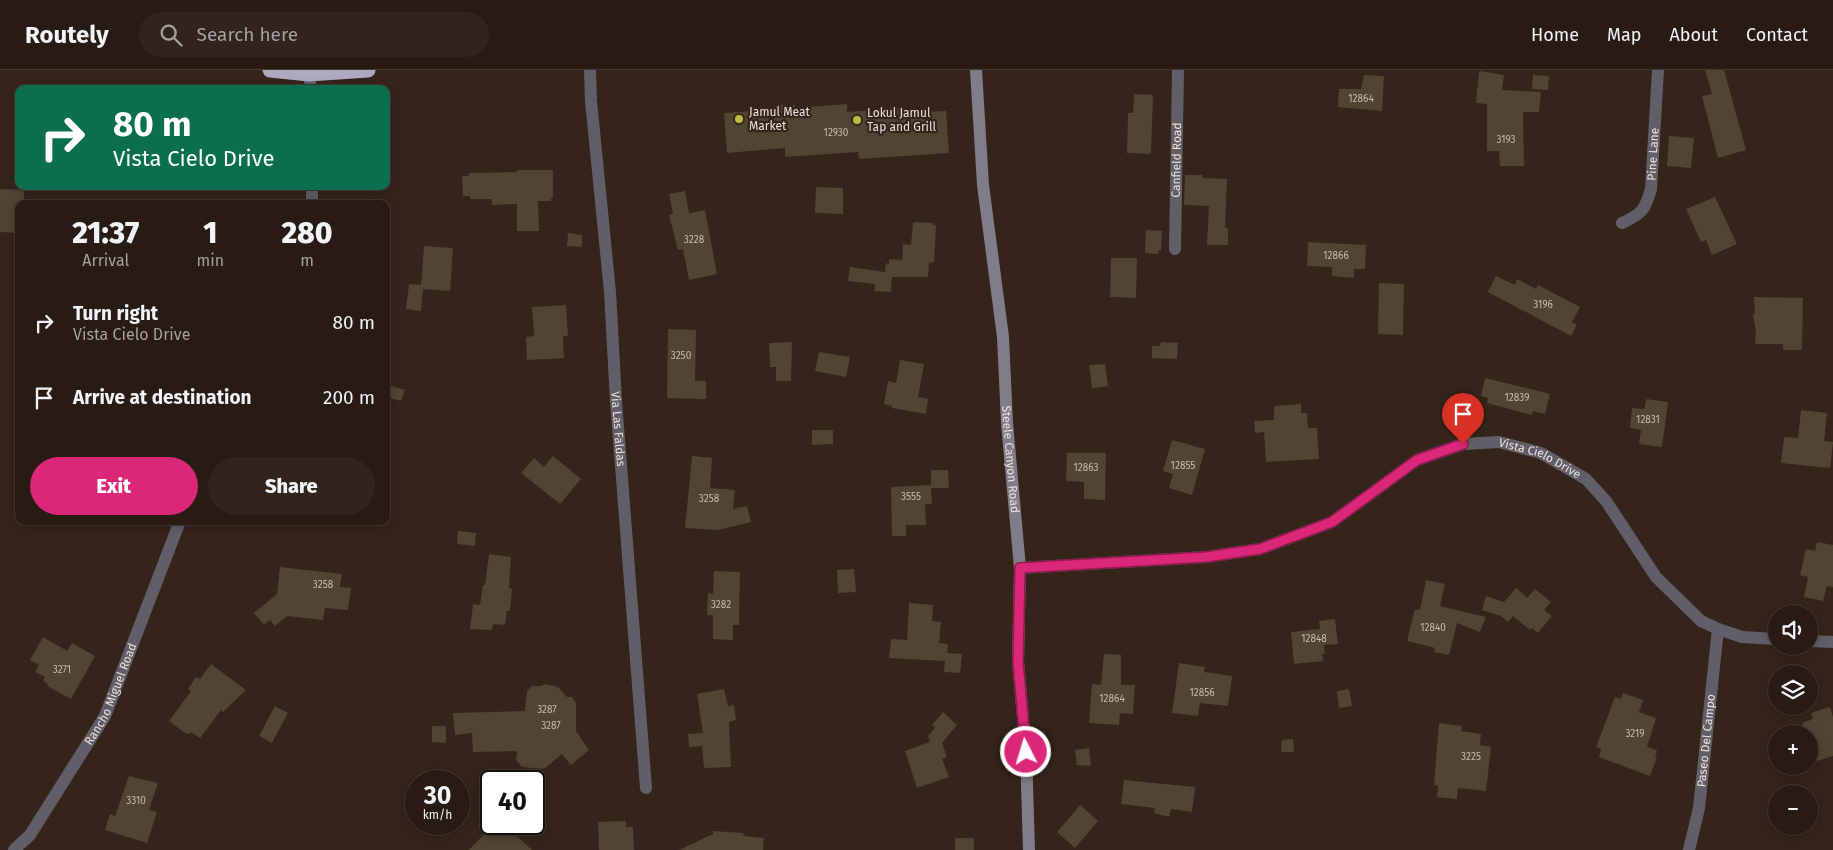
<!DOCTYPE html>
<meta charset="utf-8">
<style>
body{margin:0;font-family:"Fira Sans",sans-serif;background:#30241c;color:#f1f3f6;height:100vh;display:flex;flex-direction:column;font-size:19px;white-space:nowrap}
*{box-sizing:border-box;margin:0}
p{font-size:16px;color:#a5a1a0}
.icon{flex:none;width:28px;height:28px;fill:none;stroke:currentColor;stroke-width:2;stroke-linecap:round;stroke-linejoin:round}
.map{position:relative;flex:1;overflow:hidden}
.details{position:absolute;left:15px;top:130px;width:375px;height:325px;display:flex;flex-direction:column;background:#281b13;border-radius:10px;box-shadow:0 2px 12px #0003,0 0 0 1px #443933}
.details>*{flex:none}
.banner{position:absolute;left:15px;top:15px;width:375px;height:105px;border-radius:10px;box-shadow:0 2px 12px #0003,0 0 0 1px #443933;background:#0b6e4f;color:#fff;overflow:hidden}
.fabs{position:absolute;left:1768px;top:535px;display:grid;gap:10px}
.fabs a{display:grid;place-items:center;width:50px;height:50px;border-radius:50%;background:#281b13;box-shadow:0 2px 12px #0003,0 0 0 1px #443933;font-size:25px}
.speed{position:absolute;left:405px;top:700px;display:flex;gap:10px;font-size:25px;font-weight:700;text-align:center}
.speed>*{display:grid;place-content:center;width:65px;height:65px;border-radius:50%;background:#281b13;box-shadow:0 2px 12px #0003,0 0 0 1px #443933;line-height:1}
.speed small{font-size:12px;font-weight:400}
.speed .limit{border:2px solid #111;border-radius:8px;background:#fff;color:#111}
.pin{position:absolute;display:grid;place-items:center;width:42px;height:42px;color:#fff;margin:-51px -21px;border-radius:50% 50% 50% 0;rotate:-45deg;box-shadow:0 0 5px #0007}
.pin .icon{rotate:45deg}
.me{position:absolute;width:55px;margin:-28px;rotate:355deg;stroke-linejoin:round;filter:drop-shadow(0 0 4px #0008)}
.turn{display:flex;align-items:center;gap:18px;height:105px;padding:0 15px;font-size:22px}
.turn .icon{width:65px;height:65px;stroke-width:2.5}
.turn b{display:block;font-size:35px;line-height:42px}
.eta{display:flex;justify-content:space-evenly;align-items:center;height:85px;text-align:center}
.eta b{font-size:30px;font-weight:800;line-height:35px}
.button{display:flex;gap:10px;margin-top:auto;padding:10px 15px}
.button a{flex:1;height:58px;border-radius:30px;background:#db2777;color:#fff;font-size:20px;font-weight:800;line-height:58px;text-align:center}
.button a+a{background:#30241c;color:#f1f3f6}
ul{padding:0;list-style:none}
li{display:flex;align-items:center;gap:15px;height:75px;padding:0 15px}
li div{flex:1}
li b{display:block;font-size:19px}
li em{font-style:normal}
header{display:flex;align-items:center;gap:30px;box-sizing:border-box;height:70px;padding:0 25px;background:#281b13;border-bottom:1px solid #443933}
header strong{font-size:24px}
nav{display:flex;gap:28px;margin-inline-start:auto;font-size:18px}
.search{width:350px;height:45px;background:#30241c;display:flex;align-items:center;gap:12px;box-sizing:border-box;padding:0 18px;border-radius:28px;color:#a5a1a0;font-size:19px}
.map>svg:first-child{display:block}
.building{fill:#504433}
.lines{fill:none;stroke-linecap:round;stroke-linejoin:round}
.street{stroke:#605f68;stroke-width:12}
.secondary{stroke:#807d8b;stroke-width:12}
.highway{stroke:#aea9c0;stroke-width:15}
.route-casing{stroke:#8e194d;stroke-width:12}
.route{stroke:#db2777;stroke-width:9}
.poi-dot{fill:#c0be40;stroke:#352419;stroke-width:2}
.labels{text-anchor:middle;stroke-width:4.5;stroke-linejoin:round;paint-order:stroke}
.number-label{font-size:10px;fill:#c6bab0}
.poi-label{font-size:12px;fill:#ede1da;stroke:#352419;text-anchor:start}
.street-label{font-size:12px;fill:#ede1da;stroke:#352419}
</style>
<header>
<strong>Routely</strong>
<div class="search"><svg class="icon" aria-label="search" viewBox="0 0 24 24"><circle cx="10" cy="10" r="6"/><path d="M15 15l6 6"/></svg>Search here</div>
<nav><a>Home</a><a>Map</a><a>About</a><a>Contact</a></nav>
</header>
<div class="map">
<svg width="1833" height="780" viewBox="0 0 1833 780">
<rect width="100%" height="100%" fill="#352419"/>
<path class="building" d="M1705,0h19l22,80 -28,8 -16,-62 10,-2z
M1479,1l25,4 -2,15 39,2 -2,20h-16l1,54h-24l-1,-15h-12v-47l-11,-1z
M1364,5l20,1 -2,35 -44,-4 1,-18h22z
M1533,5l16,1 -1,14 -16,-1z
M1134,24l19,1 -2,59 -24,-1 1,-40h5z
M847,34v8l56,-4 1,5 42,-2 3,42 -90,6 -1,-7 -73,5v-9l-58,5 -3,-40 56,-4v-4h15v3z
M1669,66l25,2 -3,30 -24,-2z
M517,100h36v28h-2v3h-13l1,30h-22v-27l-25,1v-6h-22v-3h-7l-1,-20h7v-3l48,-1z
M1185,105h17v3l25,1 -2,49h3v17h-21l2,-39 -25,-1z
M816,117l27,1v26l-28,-1z
M0,119l24,1v14h-5v29l-19,-1z
M685,121l4,22 16,-3 12,64 -28,6 -6,-31 -5,1 -9,-35 4,-1 -4,-20z
M1715,127l22,47 -25,11 -6,-15 -5,2 -15,-33z
M913,152l21,1 -1,2h3l-2,37 -5,1 -1,14h-36l-1,15 -17,-1 1,-7 -27,-3 2,-14 35,5 1,-9 3,1v-5l13,1 1,-16 8,1z
M1146,160l16,1 -1,20 -3,-1v4l-13,-1z
M568,163l14,2v12l-15,-1z
M1308,172l58,3 -1,24h-11v9l-22,-2v-9l-25,-1z
M424,176l29,2 -3,43 -27,-2 -2,22 -15,-2 3,-25 12,1z
M1111,188h26l-1,40 -26,-1z
M1496,206l19,9 2,-6 19,10 2,-4 42,22 -8,15 5,3 -6,11 -83,-44z
M1379,213l25,1 -1,51 -25,-1z
M1754,227l49,1 -1,52h-19v-6h-28l1,-12 -3,-18h2z
M566,235l2,31h-5l1,22 -37,2 -1,-23 8,-1 -2,-29z
M668,259l28,1 -1,51h11v18l-39,-1z
M792,272l-1,39h-15v-14h-6l-1,-24z
M1161,272l17,1 -1,16 -25,-1v-12h8z
M819,282l31,5 -4,20 -31,-6z
M900,290l24,4 -6,33 10,2 -2,15 -34,-6v-2l-8,-2 4,-23 8,2z
M1105,294l3,22 -16,2 -3,-23z
M1485,308l65,16 -5,20 -12,-3 -1,4 -45,-12 1,-5 -7,-2z
M386,314l19,6 -4,11 -15,-4z
M1646,329l22,3 -6,45 -23,-3 2,-14 -11,-2 2,-20 11,1 2,-2z
M1301,334v9h6l1,15h9l2,31 -53,3 -2,-30 -9,1 -1,-12 20,-1v-14z
M1801,340l26,3 -3,28 9,1 -3,26 -49,-5 3,-26 14,1z
M812,360h21v14l-21,1z
M1172,370l33,9 -13,46 -23,-7 4,-14 -10,-3z
M1067,383h39l-1,47 -21,-1v-17l-18,-1z
M553,386l28,23 -21,25 -39,-31 13,-15 10,9z
M692,386l20,2 -2,30 25,2 -2,19 14,-3 4,16 -33,8 -33,-2z
M931,400h17l1,18h-18l1,16h-7l1,21h-20v11h-14l-1,-49 40,-2z
M458,461l18,2 -1,13 -18,-2z
M1817,472l16,3v42l-6,-1 -4,15 -19,-4 4,-20 -8,-2 6,-26 9,2z
M489,484l22,3 -2,31 3,1 -2,22h-3l-2,14 -12,-1 -1,6 -22,-1 3,-25 7,1 3,-20h2z
M280,497l62,7 -2,13 11,1 -3,22 -23,-2 -2,12 -36,-4 -12,10 -5,-6 -6,5 -10,-12 23,-19z
M854,499l2,23 -18,1 -1,-23z
M714,501l26,1 -1,53h-6v15l-20,-1v-24h-6l1,-22 5,1z
M1426,510l19,4 -5,22 46,11 -6,15 -23,-9 -8,32 -15,-3 1,-4 -28,-7 8,-32 5,1z
M1516,518l11,10 8,-9 16,13 -7,8 8,6 -14,17 -6,-5 -2,2 -17,-14 -5,6 -7,-6 -19,-6 4,-14 18,6z
M909,533l24,2 -1,16 9,1 -2,21 9,1 -1,9 15,1 -2,19 -16,-1 1,-11 -56,-3 2,-19 16,1z
M1335,549l3,25 -14,1 1,9h-3l1,7 -29,3 -3,-32 29,-3 -1,-8z
M43,567l24,14 5,-8 23,13 -24,43 -24,-13 1,-2 -5,-3 2,-4 -10,-5 4,-7 -9,-5z
M1104,584l17,1v30h14l-2,29 -13,-1 -1,12 -30,-2 3,-39 9,1z
M1179,593l26,4 -1,5 28,4 -4,30 -28,-3 -2,13 -26,-3z
M211,594l35,26 -23,22 -2,-2 -21,28 -9,-6 -2,2 -4,-1 -16,-12 22,-30 -3,-2 8,-12 4,2z
M545,614l13,3 9,10h5l4,6v28l13,19 -18,15 -9,-11 -18,15 -22,-2 -6,-7 1,-9 -44,1 -1,-19 -17,2 -2,-22 72,-2 2,-20 5,-5h9z
M724,619l4,17 6,-1 2,15 -7,2 2,45 -27,1 -2,-22 -13,1 -1,-13 15,-1 -6,-39z
M1349,619l3,17 -13,2 -2,-17z
M1623,623l20,7 -4,12 17,6 -9,29 10,3 -2,6 2,1 -7,19 -51,-19 2,-8 -5,-2 19,-50 6,2z
M275,636l13,7 -16,30 -13,-7z
M1830,637l3,10v39l-16,5 -8,-27h-4l-3,-11 11,-4 -2,-6z
M943,642l14,13 -15,18 5,14 -5,2 7,18 -32,11 -12,-37 25,-9 -2,-6 7,-8 -3,-3z
M1439,653l23,3 -1,5 20,3 -1,11 11,2 -5,44 -28,-3 -1,11 -20,-2 1,-11 -4,-1z
M432,656h14v17l-14,-1z
M1293,669l1,13h-13l1,-12z
M1089,678l2,18 -14,-1 -2,-15z
M129,706l29,7 -9,27 8,2 -10,31 -42,-13 5,-16 5,2z
M1124,710l71,7 -3,25 -21,-3 -2,8 -15,-4 1,-5 -34,-4z
M1080,735l18,16 -23,27 -18,-16z
M626,751v6h7l1,23h-35l-1,-28z
M494,754h6l14,13 2,-2 16,15h-63z
M713,761l30,2 1,3 20,2 -1,12h-84l34,-16z
M955,768h19v12h-19z"/>
<g class="lines">
<g class="street">
<path id="s1" d="M590,0l1,31 19,191 6,109 30,387"/>
<path d="M309,4l2,15"/>
<path d="M312,134v-18"/>
<path id="s2" d="M1622,153c20,-9 23,-13 29,-34l7,-119"/>
<path id="s3" d="M1175,179l3,-179"/>
<path id="s4" d="M1020,498l186,-11 54,-8 72,-27 85,-62 46,-16 36,-2 42,11 45,26 20,22 50,76 45,44 17,8 24,8 34,2"/>
<path d="M1809,571l24,1"/>
<path id="s5" d="M14,780l16,-15 75,-119 75,-195"/>
<path id="s6" d="M1689,780l10,-42 19,-179"/>
</g>
<path class="secondary" id="s7" d="M976,0l7,115 20,152 4,86 13,145 -2,94 8,89 3,99"/>
<path class="highway" d="M270,0l39,4 59,-4"/>
</g>
<g class="lines">
<g class="route-casing">
<path id="route" d="M1026,682l-8,-90 2,-94 186,-11 54,-8 72,-27 85,-62 46,-16"/>
</g>
<use href="#route" class="route"/>
</g>
<g class="poi-dot">
<circle cx="739" cy="49" r="5"/>
<circle cx="857" cy="50" r="5"/>
</g>
<g class="labels">
<g class="number-label">
<text x="1361" y="32">12864</text>
<text x="836" y="66">12930</text>
<text x="1506" y="73">3193</text>
<text x="694" y="173">3228</text>
<text x="1336" y="189">12866</text>
<text x="1543" y="238">3196</text>
<text x="681" y="289">3250</text>
<text x="1517" y="331">12839</text>
<text x="1648" y="353">12831</text>
<text x="1183" y="399">12855</text>
<text x="1086" y="401">12863</text>
<text x="911" y="430">3555</text>
<text x="709" y="432">3258</text>
<text x="323" y="518">3258</text>
<text x="721" y="538">3282</text>
<text x="1433" y="561">12840</text>
<text x="1314" y="572">12848</text>
<text x="62" y="603">3271</text>
<text x="1202" y="626">12856</text>
<text x="1112" y="632">12864</text>
<text x="547" y="643">3287</text>
<text x="551" y="659">3287</text>
<text x="1635" y="667">3219</text>
<text x="1471" y="690">3225</text>
<text x="136" y="734">3310</text>
</g>
<g class="poi-label">
<text x="749" y="46">Jamul Meat<tspan x="749" dy="14">Market</tspan></text>
<text x="867" y="47">Lokul Jamul<tspan x="867" dy="14">Tap and Grill</tspan></text>
</g>
<g class="street-label">
<text dy="4" stroke="none"><textPath href="#s2" startOffset="82">Pine Lane</textPath></text>
<text dy="4" stroke="none"><textPath href="#s3" startOffset="89">Canfield Road</textPath></text>
<text dy="4" stroke="none"><textPath href="#s1" startOffset="360">Via Las Faldas</textPath></text>
<text dy="4" stroke="none"><textPath href="#s7" startOffset="391">Steele Canyon Road</textPath></text>
<text dy="4" stroke="none"><textPath href="#s4" startOffset="552">Vista Cielo Drive</textPath></text>
<text dy="4" stroke="none"><textPath href="#s5" startOffset="185">Rancho Miguel Road</textPath></text>
<text dy="4" stroke="none"><textPath href="#s6" startOffset="111">Paseo Del Campo</textPath></text>
</g>
</g>
</svg>
<div class="fabs">
<a><svg class="icon" aria-label="sound" viewBox="0 0 24 24"><path d="M4 9h4l5-4v14l-5-4H4zM17 9q2 3 0 6"/></svg></a>
<a><svg class="icon" aria-label="layers" viewBox="0 0 24 24"><path d="M12 4l9 5-9 5-9-5zM3 14l9 5 9-5"/></svg></a>
<a>+</a>
<a>−</a>
</div>
<div class="speed"><div>30<small>km/h</small></div><div class="limit">40</div></div>
<div class="pin" style="left:1463px;top:374px;background:#d93025"><svg class="icon" aria-label="arrive" viewBox="0 0 24 24"><path d="M6 21V4h12l-3 4 3 4H6"/></svg></div>
<svg class="me" style="left:1026px;top:682px" viewBox="-20 -20 40 40"><circle r="17" fill="#db2777" stroke="#fff" stroke-width="3"/><path d="M0-11L8 9 0 5-8 9z" fill="#fff"/></svg>
<div class="banner">
<div class="turn"><svg class="icon" aria-label="right" viewBox="0 0 24 24"><path d="M7 20v-9h11M14 6l5 5-5 5"/></svg><div><b>80 m</b>Vista Cielo Drive</div></div>
</div>
<section class="details">
<div class="eta">
<div><b>21:37</b><p>Arrival</p></div>
<div><b>1</b><p>min</p></div>
<div><b>280</b><p>m</p></div>
</div>
<ul>
<li><svg class="icon" aria-label="right" viewBox="0 0 24 24"><path d="M7 20v-9h11M14 6l5 5-5 5"/></svg><div><b>Turn right</b><p>Vista Cielo Drive</p></div><em>80 m</em></li>
<li><svg class="icon" aria-label="arrive" viewBox="0 0 24 24"><path d="M6 21V4h12l-3 4 3 4H6"/></svg><div><b>Arrive at destination</b></div><em>200 m</em></li>
</ul>
<div class="button"><a>Exit</a><a>Share</a></div>
</section>
</div>
